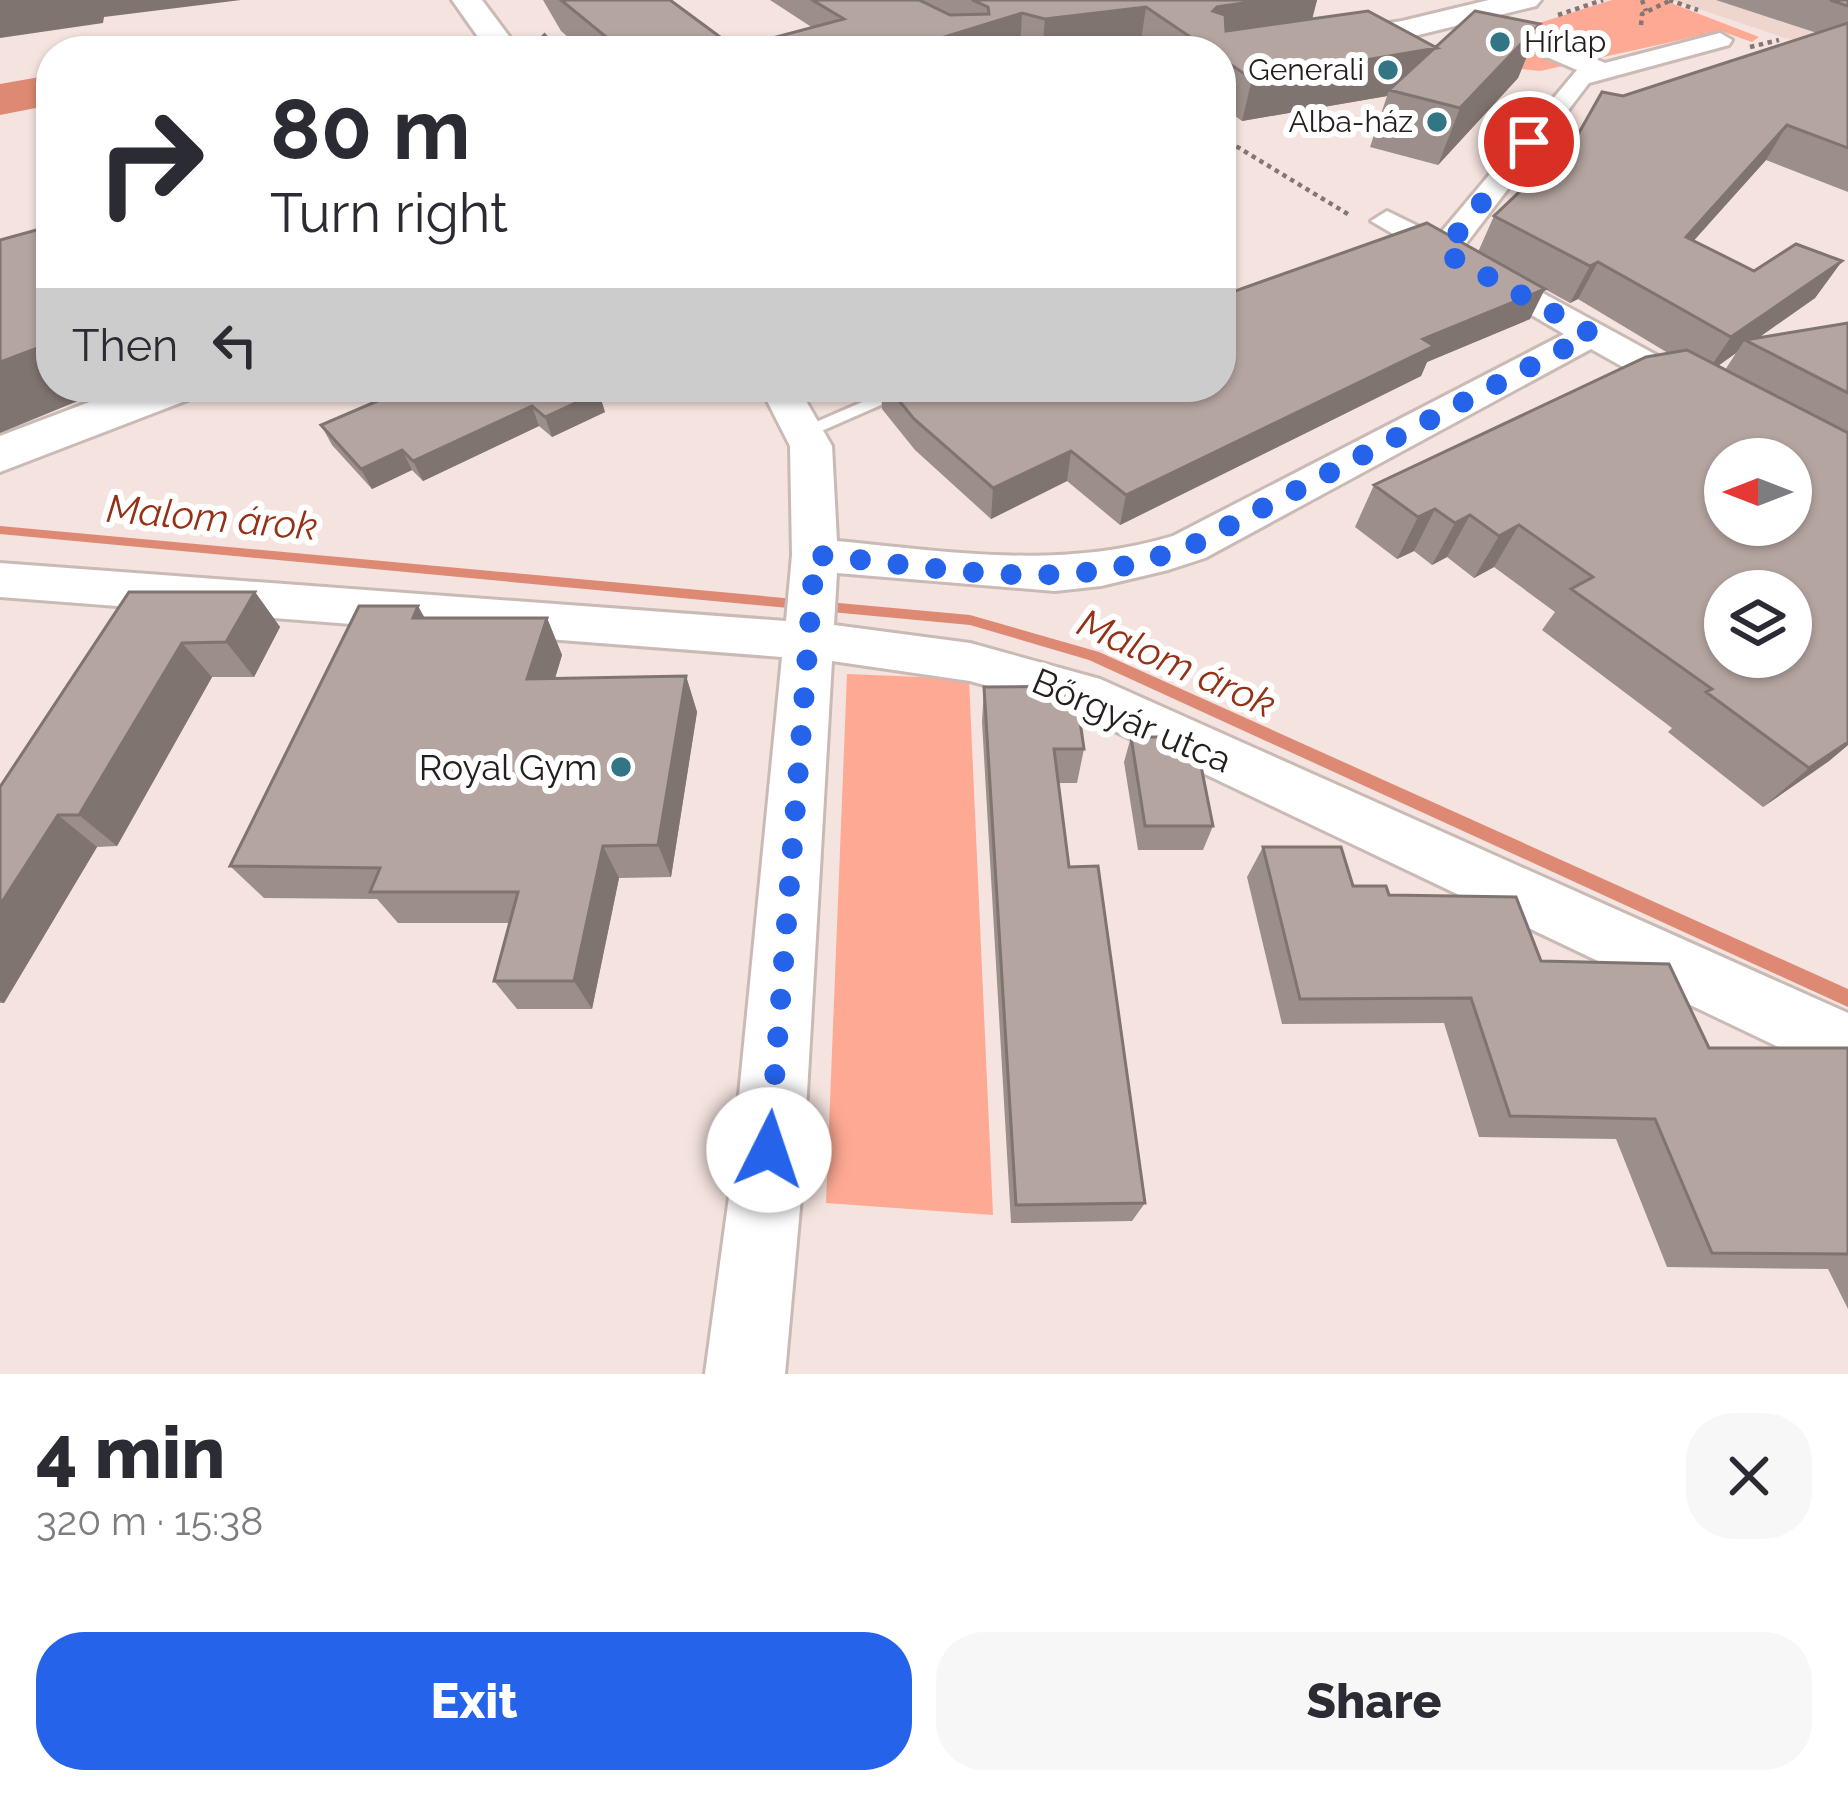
<!DOCTYPE html>
<meta charset="utf-8">
<style>
body{margin:0;font-family:Raleway,sans-serif;background:#f7f7f7;color:#2b2b33;height:100vh;display:flex;flex-direction:column;font-size:45px;white-space:nowrap}
*{box-sizing:border-box;margin:0}
p{font-size:39px;color:#7c7c81}
.icon{flex:none;width:66px;height:66px;fill:none;stroke:currentColor;stroke-width:2;stroke-linecap:round;stroke-linejoin:round}
.map{position:relative;height:1374px;overflow:hidden}
.drawer{display:flex;flex-direction:column;background:#fff;flex:1}
.drawer>*{flex:none}
.top-card{position:absolute;left:36px;top:36px;width:1200px;height:366px;border-radius:48px;box-shadow:0 3px 9px #0004;background:#fff;color:#2b2b33;overflow:hidden}
.needle{width:78px;rotate:270deg}
.controls{position:absolute;left:1704px;top:438px;display:grid;gap:24px}
.controls a{display:grid;place-items:center;width:108px;height:108px;border-radius:50%;background:#fff;box-shadow:0 3px 9px #0004;font-size:60px}
.pin{position:absolute;display:grid;place-items:center;width:102px;height:102px;color:#fff;margin:-51px;border:6px solid #fff;border-radius:50%;box-shadow:0 3px 12px #0007}
.me{position:absolute;width:132px;margin:-66px;rotate:4deg;stroke-linejoin:round;filter:drop-shadow(0 0 9px #0008)}
.turn{display:flex;align-items:center;gap:42px;height:252px;padding:0 36px;font-size:54px}
.turn .icon{width:156px;height:156px;stroke-width:2.5}
.turn b{display:block;font-size:84px;line-height:102px}
.then{display:flex;align-items:center;height:114px;padding:0 36px;background:#0003;gap:24px;font-size:45px}
.round{display:grid;place-items:center;flex:none;width:126px;height:126px;border-radius:48px;background:#f7f7f7}
.summary{display:flex;align-items:center;justify-content:space-between;height:204px;padding:0 36px}
h1{font-size:72px;font-weight:800;line-height:90px}
.button{display:flex;gap:24px;margin-top:auto;padding:24px 36px}
.button a{flex:1;height:138px;border-radius:48px;background:#2563eb;color:#fff;font-size:48px;font-weight:800;line-height:138px;text-align:center}
.button a+a{background:#f7f7f7;color:#2b2b33}
.map>svg:first-child{display:block}
.built{fill:#eed5ce}
.green{fill:#fea993}
.water{fill:#de8974}
.lines{fill:none;stroke-linecap:round;stroke-linejoin:round}
.stream{fill:#de8974;fill-rule:evenodd}
.service-casing{stroke:#cabab5;stroke-width:6}
.minor-casing{stroke:#cabab5;stroke-width:6}
.secondary-casing{stroke:#cabab5;stroke-width:6}
.path{stroke:#827774;stroke-width:4.5;stroke-dasharray:4.5 4.5;stroke-linecap:butt}
.service{fill:#fff;fill-rule:evenodd}
.minor{fill:#fff;fill-rule:evenodd}
.secondary{fill:#fff;fill-rule:evenodd}
.wall{fill:#9c8e8a;fill-rule:evenodd}
.shaded-wall{fill:#7f7470}
.building{fill:#b5a5a0;stroke:#7f7470;stroke-width:3;fill-rule:evenodd}
.route{stroke:#2563eb;stroke-width:21;stroke-dasharray:0 37.8}
.poi-dot{fill:#327686;stroke:#fff;stroke-width:4.5}
.labels{text-anchor:middle;stroke-width:12;stroke-linejoin:round;paint-order:stroke}
.far-poi-label{font-size:30px;fill:#241e1c;stroke:#fff;text-anchor:end}
.street-label{font-size:36px;fill:#241e1c;stroke:#fff}
.poi-label{font-size:36px;fill:#241e1c;stroke:#fff;text-anchor:end}
.water-label{font-size:39px;font-style:italic;fill:#943116;stroke:#fff}
</style>
<div class="map">
<svg width="1848" height="1374" viewBox="0 0 1848 1374">
<rect width="100%" height="100%" fill="#f4e3de"/>
<path class="built" d="M1672,0h176v49l-63,-11z"/>
<path class="green" d="M1612,0h51l96,37 -7,5 -31,-11 -181,40 -26,-3 22,-44z
M847,674l122,5 24,536 -167,-12z"/>
<path class="water" d="M51,75v30l-51,10v-31z"/>
<g class="lines">
<path class="stream" d="M0,526l970,89 129,37 749,337v18l-759,-347 -119,-35 -970,-91z"/>
<g class="service-casing">
<path id="service" d="M897,387h25l-112,49h-14l-3,-4z"/>
</g>
<g class="minor-casing">
<path id="minor" d="M1720,33l12,7 -3,5 -140,38 -127,166 253,138 6,8 -6,8h-28l-96,-54 -386,209 -37,12 -67,16 -46,5 -218,-18 -3,52 136,18 130,36 748,334v67l-784,-373 -94,-26 -138,-20 -31,536 -16,177h-80l24,-177 53,-540 -782,-60v-34l786,58 6,-66 -2,-109 -30,-59h38l34,59 5,95c115,11 223,29 336,-5l391,-202 -193,-113 16,-10 51,25 139,-166 -44,-19v-10h18l54,22z"/>
</g>
<g class="secondary-casing">
<path id="secondary" d="M452,0h30l38,51h-32z
M1489,0h52l-5,6 -134,33 -181,29v-17h-11l192,-30z
M129,387h71l-7,11 -193,74v-36z"/>
</g>
<path class="path" d="M1642,0l4,11
M1669,0l29,10
M1558,15l45,-15
M1641,25l1,-11 27,-13
M543,34l14,17
M1750,47l29,-7
M1221,137l130,79"/>
<use href="#service" class="service"/>
<use href="#minor" class="minor"/>
<use href="#secondary" class="secondary"/>
</g>
<path class="wall" d="M543,0h127l65,48 78,-20 -43,-28h547l-5,19 123,28 105,-23 -22,54 -80,87 -68,-18 17,-51 -145,25 -21,-15v-55h-76l-5,-4 -32,4h-524l-23,-20z
M1716,0h132v192l-82,-32 -73,81 61,30 88,-10 -27,37 -57,40 90,-15v422l-19,16 -66,46 -95,-75 4,-4 -130,-98 13,-18 -61,-45 -20,11 -27,-21 -15,8 -18,-14 -17,8 -42,-32 19,-42 294,-132 -90,-54 -8,4 -27,-15 -13,31 -103,43 -6,14 -301,149 -53,-44 -76,38 -76,-69 -33,-41 -1,-20 -9,4 -3,-6h352l257,-135 16,-36 129,-120 194,-63zM1736,353l-11,17 -7,-4z
M410,387l195,25 -53,25 -13,-11 -116,55 -11,-11 -40,19 -40,-44 -11,-20z
M129,592h126l25,35 -26,50h-42l-95,169 -20,1 -93,156h-4v-216z
M425,618h122l15,37 -7,23 131,-2 11,36 -26,165 -52,1 -27,131h-75l-23,-28 16,-58h-112l-21,-24 -113,-1 -34,-32z
M984,687l100,62 -7,34h-19l11,84 76,336 -13,18 -121,2 -29,-501z
M1131,737l82,89 -10,24h-65l-14,-88z
M1263,847l90,39 36,9 152,66 168,87h139v261l-20,-40 -161,-2 -51,-128 -137,-2 -35,-114 -162,1 -35,-147z"/>
<path class="shaded-wall" d="M0,0h241l-137,17 -1,6 -103,15z
M1259,0h58l-8,31 -100,16 -3,4 7,-40 4,-4z
M1146,7l-6,40 -32,4h-66l3,-32z
M1022,13l-2,38h-121z
M1540,24l-22,54 -80,87 22,-57z
M1437,48l-48,42 -2,6 -145,25 10,-42z
M1787,125l-21,35 -102,114 22,-37z
M1842,261l-27,37 -64,45 -6,-3 -9,13 -31,22 26,-38z
M1598,262l-20,37 -8,4 20,-37z
M1545,289l-15,30 -103,43 -6,14 -301,149 6,-30 297,-156z
M51,343v44h61l-112,46v-71z
M599,392l6,20 -53,25 -7,-20z
M532,406l7,20 -116,55 -10,-20z
M402,450l10,20 -40,19 -11,-20z
M1071,451l-4,30 -76,38 2,-31z
M1435,509l-21,42 -17,8 21,-42z
M1470,515l-23,42 -15,8 23,-42z
M1519,525l-25,42 -20,11 25,-42z
M255,592l25,35 -26,50 -28,-35z
M418,606l21,37 -26,-25z
M547,618l15,37 -18,60 -17,-36z
M182,643l30,34 -95,169 -38,-31z
M686,676l11,36 -26,165 -13,-32z
M1848,742v3l-19,16 -66,46 46,-39z
M58,815l39,32 -93,156 -4,-2v-96z
M603,846l16,32 -27,131 -18,-28z"/>
<path class="building" d="M561,0h109l65,48 109,-29 -30,-18 4,-1h101l31,15 39,-1 -1,-7 -16,-7h292l-47,7 -4,4 12,4 1,16 142,-20 69,37 -185,31 -31,-21v-7h-10l-65,-44 -101,12 -23,-6 -123,38h-299l-2,-2 18,-4z
M1830,0h18v6z
M1475,11l65,13 -80,84 -71,-18z
M1848,23v125l-61,-23 -101,112 68,34 42,-27 46,17 -111,76 -133,-75 -8,4 -96,-50 82,-78 26,-46 21,4z
M1427,223l118,66 -122,50 11,7 -308,149 -55,-44 -78,37 -79,-69 -26,-32h333v-91z
M51,226v117l-51,19v-122z
M1848,323v70l-103,-53z
M1687,350l161,83v309l-39,26 -103,-76 6,-3 -141,-100 22,-12 -74,-52 -20,11 -29,-21 -15,8 -20,-14 -17,8 -44,-32 272,-128zM1725,459h66v66h-66zM1725,591h66v66h-66z
M410,387h183l6,5 -54,25 -13,-11 -119,55 -11,-11 -41,19 -40,-44z
M129,592h126l-29,50 -44,1 -103,172h-21l-58,90v-118z
M359,606h59l-5,12h134l-20,61 159,-3 -28,169 -55,1 -29,135h-80l24,-89h-148l10,-24 -150,-2z
M1075,686l9,63h-30l15,118 29,-1 47,337 -129,2 -32,-518z
M1131,737h46l20,9 16,80h-68z
M1263,847h78l12,39h33l3,9 127,2 25,64 128,3 40,84h139v206l-136,-1 -57,-134 -145,-3 -39,-118 -171,1z"/>
<g class="lines">
<path class="route" d="M769,1150l46,-595c89,8 185,27 273,17 35,-3 68,-15 101,-25l403,-213 -149,-82 86,-110"/>
</g>
<g class="poi-dot">
<circle cx="1500" cy="42" r="12"/>
<circle cx="1388" cy="70" r="12"/>
<circle cx="1437" cy="122" r="12"/>
<circle cx="621" cy="767" r="12"/>
</g>
<g class="labels">
<g class="far-poi-label">
<text x="1524" y="52" text-anchor="start">Hírlap</text>
<text x="1364" y="80">Generali</text>
<text x="1413" y="132">Alba-ház</text>
</g>
<g class="street-label">
<text transform="translate(1132 720) rotate(23)" y="13">Bőrgyár utca</text>
</g>
<g class="poi-label">
<text x="597" y="780">Royal Gym</text>
</g>
<g class="water-label">
<text transform="translate(212 517) rotate(5)" y="14">Malom árok</text>
<text transform="translate(1177 663) rotate(24)" y="14">Malom árok</text>
</g>
</g>
</svg>
<div class="controls">
<a><svg class="needle" viewBox="-14 -14 28 28"><path d="M0-13l5 13h-10z" fill="#e53935"/><path d="M0 13l5-13h-10z" fill="#7c7c81"/></svg></a>
<a><svg class="icon" aria-label="layers" viewBox="0 0 24 24"><path d="M12 4l9 5-9 5-9-5zM3 14l9 5 9-5"/></svg></a>
</div>
<div class="pin" style="left:1529px;top:142px;background:#d93025"><svg class="icon" aria-label="arrive" viewBox="0 0 24 24"><path d="M6 21V4h12l-3 4 3 4H6"/></svg></div>
<svg class="me" style="left:769px;top:1150px" viewBox="-20 -20 40 40"><circle r="19" fill="#fff"/><path d="M0-13L10 11 0 6-10 11z" fill="#2563eb"/></svg>
<div class="top-card">
<div class="turn"><svg class="icon" aria-label="right" viewBox="0 0 24 24"><path d="M7 20v-9h11M14 6l5 5-5 5"/></svg><div><b>80 m</b>Turn right</div></div>
<div class="then">Then<svg class="icon" aria-label="left" viewBox="0 0 24 24"><path d="M17 20v-9H6M10 6l-5 5 5 5"/></svg></div>
</div>
</div>
<section class="drawer">
<div class="summary"><div><h1>4 min</h1><p>320 m · 15:38</p></div><a class="round"><svg class="icon" aria-label="close" viewBox="0 0 24 24"><path d="M6 6l12 12M18 6L6 18"/></svg></a></div>
<div class="button"><a>Exit</a><a>Share</a></div>
</section>
